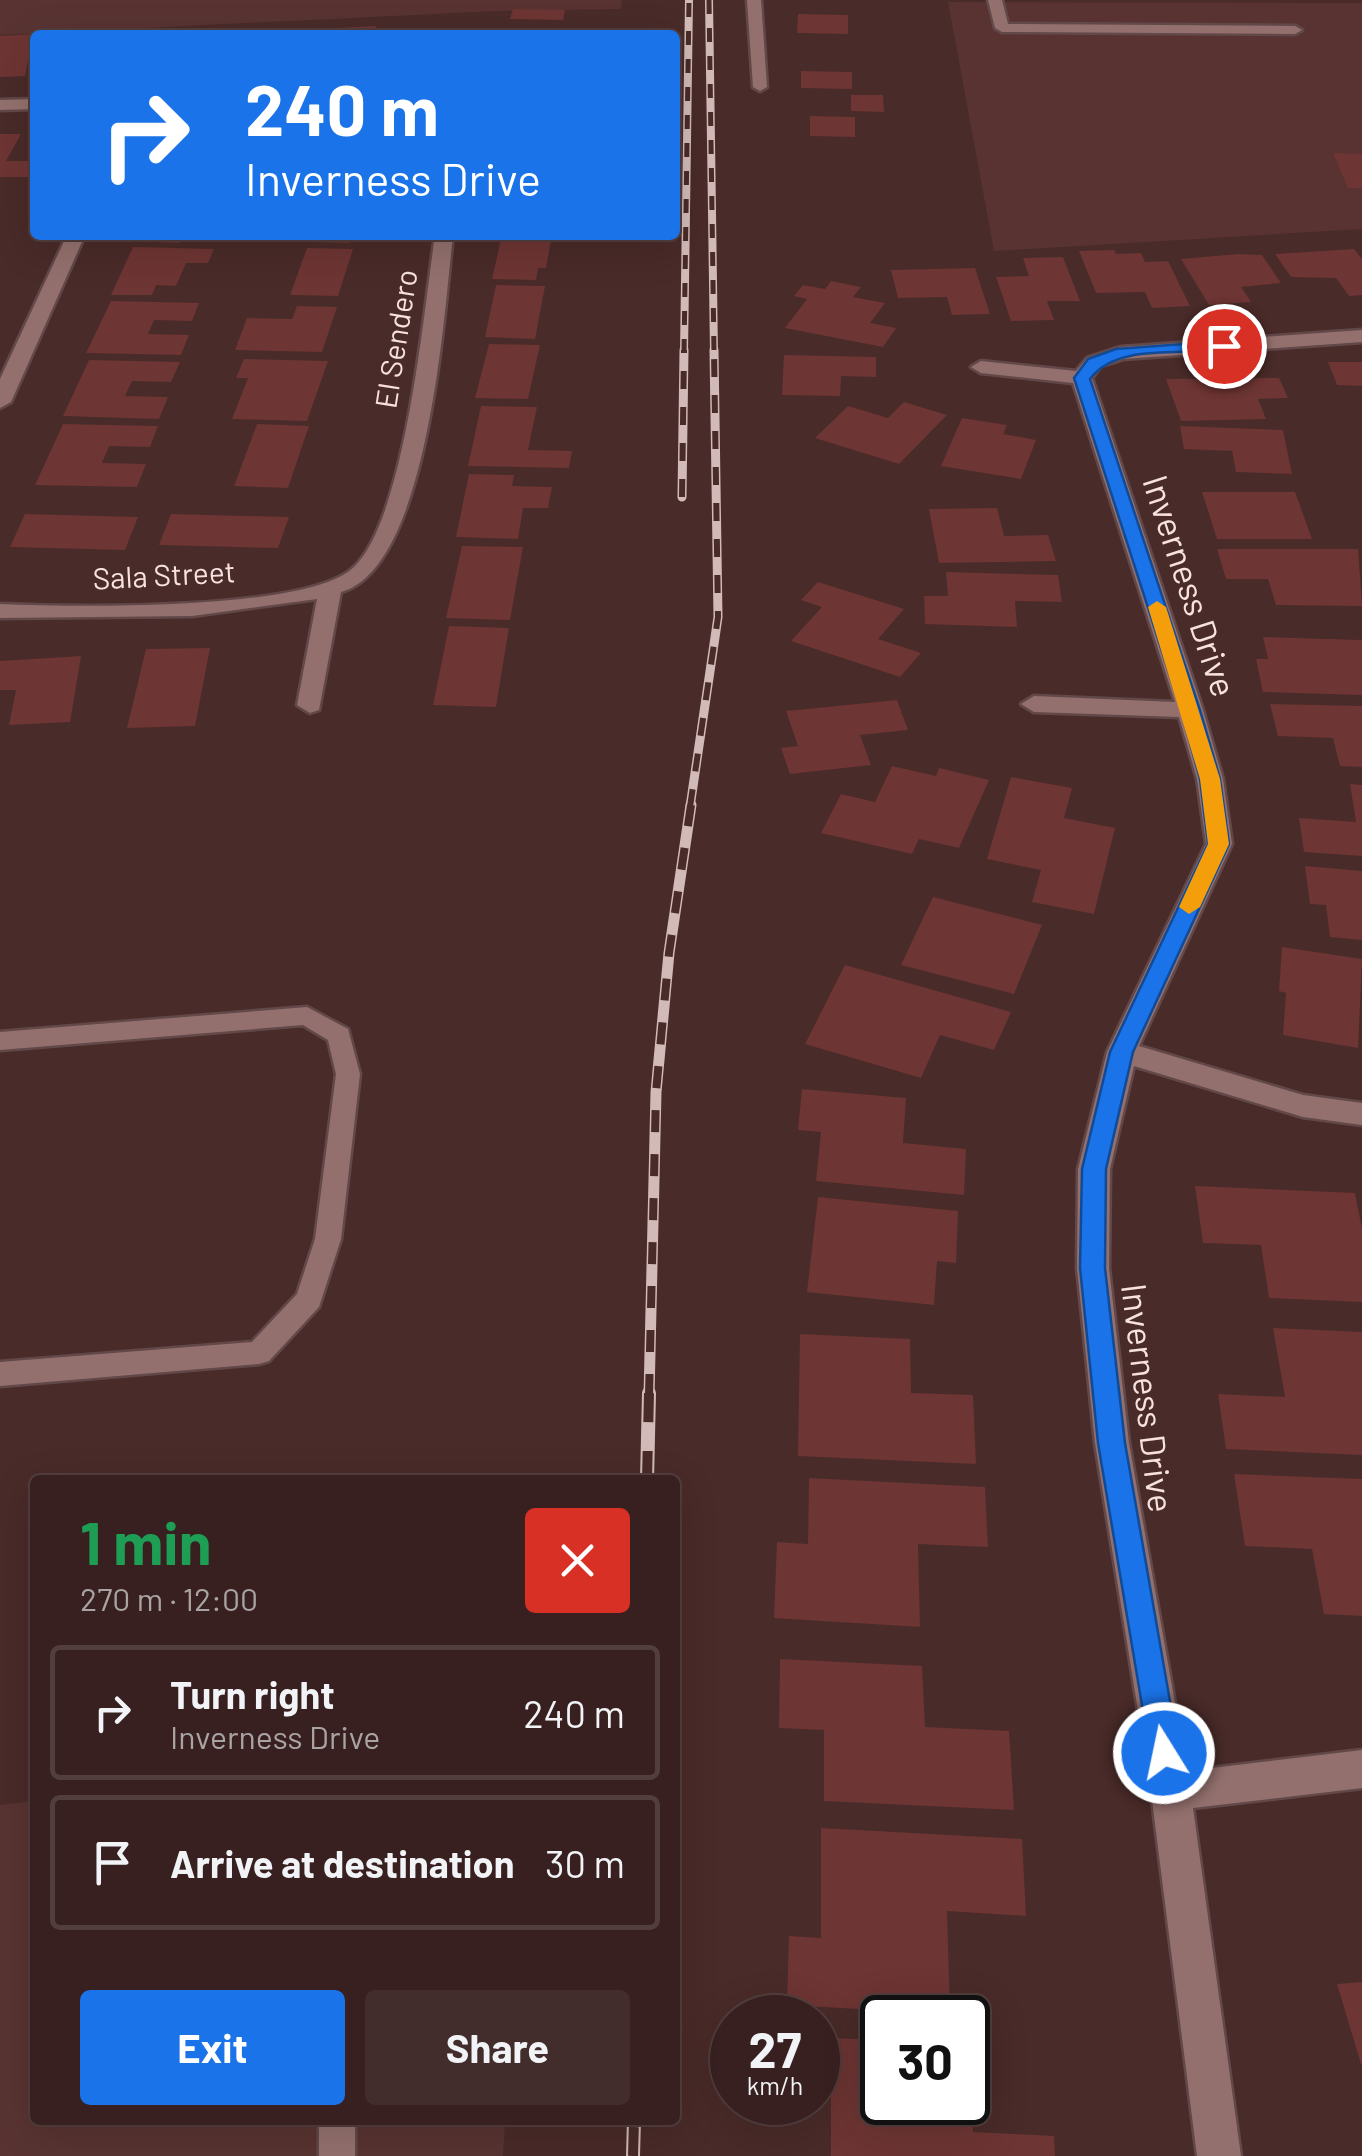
<!DOCTYPE html>
<meta charset="utf-8">
<style>
body{margin:0;font-family:Barlow,sans-serif;background:#422d2c;color:#f1f3f6;height:100vh;display:flex;flex-direction:column;font-size:38px;white-space:nowrap}
*{box-sizing:border-box;margin:0}
p{font-size:32px;color:#aaa3a4}
.icon{flex:none;width:55px;height:55px;fill:none;stroke:currentColor;stroke-width:2;stroke-linecap:round;stroke-linejoin:round}
.map{position:relative;flex:1;overflow:hidden}
.details{position:absolute;left:30px;top:1475px;width:650px;height:650px;display:flex;flex-direction:column;background:#37201f;border-radius:10px;box-shadow:0 10px 40px #0002,0 0 0 2px #513e3d}
.details>*{flex:none}
.hud{position:absolute;left:30px;top:30px;width:650px;height:210px;border-radius:10px;box-shadow:0 10px 40px #0002,0 0 0 2px #513e3d;background:#1a73e8;color:#fff;overflow:hidden}
.speed{position:absolute;left:710px;top:1995px;display:flex;gap:20px;font-size:50px;font-weight:700;text-align:center}
.speed>*{display:grid;place-content:center;width:130px;height:130px;border-radius:50%;background:#37201f;box-shadow:0 10px 40px #0002,0 0 0 2px #513e3d;line-height:1}
.speed small{font-size:25px;font-weight:400}
.speed .limit{border:5px solid #111;border-radius:15px;background:#fff;color:#111}
.pin{position:absolute;display:grid;place-items:center;width:85px;height:85px;color:#fff;margin:-42px;border:5px solid #fff;border-radius:50%;box-shadow:0 2px 10px #0007}
.me{position:absolute;width:110px;margin:-55px;rotate:350deg;stroke-linejoin:round;filter:drop-shadow(0 0 8px #0008)}
.turn{display:flex;align-items:center;gap:35px;height:210px;padding:0 50px;font-size:45px}
.turn .icon{width:130px;height:130px;stroke-width:2.5}
.turn b{display:block;font-size:70px;line-height:85px}
.round{display:grid;place-items:center;flex:none;width:105px;height:105px;border-radius:10px;background:#422d2c}
.overview{display:flex;align-items:center;justify-content:space-between;height:170px;padding:0 50px}
h1{font-size:60px;font-weight:700;line-height:75px;color:#1e9e55}
.cta{display:flex;gap:20px;margin-top:auto;padding:20px 50px}
.cta a{flex:1;height:115px;border-radius:10px;background:#1a73e8;color:#fff;font-size:40px;font-weight:700;line-height:115px;text-align:center}
.cta a+a{background:#422d2c;color:#f1f3f6}
ul{padding:0;list-style:none}
li{display:flex;align-items:center;gap:30px;height:135px;margin:0 20px 15px;padding:0 30px;border:5px solid #513e3d;border-radius:10px}
li div{flex:1}
li b{display:block;font-size:38px}
li em{font-style:normal}
.map>svg:first-child{display:block}
.built{fill:#583331}
.building{fill:#6d3533}
.lines{fill:none;stroke-linecap:round;stroke-linejoin:round}
.lane-casing{stroke:#624848;stroke-width:5}
.street-casing{stroke:#624848;stroke-width:5}
.lane{fill:#93706d;fill-rule:evenodd}
.street{fill:#93706d;fill-rule:evenodd}
.rail-far3-casing{stroke:#d1bab8;stroke-width:8}
.rail-far2-casing{stroke:#d1bab8;stroke-width:9}
.rail-far1-casing{stroke:#d1bab8;stroke-width:11}
.rail-casing{stroke:#d1bab8;stroke-width:14}
.rail-far3{stroke:#492b29;stroke-width:5;stroke-dasharray:14;stroke-linecap:butt}
.rail-far2{stroke:#492b29;stroke-width:6;stroke-dasharray:18;stroke-linecap:butt}
.rail-far1{stroke:#492b29;stroke-width:8;stroke-dasharray:22;stroke-linecap:butt}
.rail{stroke:#492b29;stroke-width:10;stroke-dasharray:29;stroke-linecap:butt}
.route{fill:#1a73e8;stroke:#114b97;stroke-width:2.5}
.slow{fill:#f59e0b}
.labels{text-anchor:middle;stroke-width:10;stroke-linejoin:round;paint-order:stroke}
.far-street-label{font-size:30px;fill:#f7e2e0;stroke:#492b29}
.street-label{font-size:35px;fill:#f7e2e0;stroke:#492b29}
</style>
<div class="map">
<svg width="1362" height="2156" viewBox="0 0 1362 2156">
<rect width="100%" height="100%" fill="#492b29"/>
<path class="built" d="M0,0h622l-1,9 -125,2 -496,24z
M948,2l414,1v226l-368,22z
M35,1801v319h470l-2,36h-503v-351z"/>
<path class="building" d="M513,9l52,1 -2,10 -53,-1z
M798,14l50,1v19l-51,-1z
M376,26l1,9h-40v-7z
M33,34l-8,42 -25,1v-41z
M801,71l51,1v17l-51,-1z
M851,95h32l1,17 -33,-1z
M810,116l45,1v20l-45,-1z
M0,134h21l-15,27h29l-7,16h-28z
M1333,153l29,1v34h-14z
M135,235h47l-3,8 -47,-2z
M316,235h37l-3,8 -36,-1z
M502,235h50l-6,33h-8l-2,12 -44,-1z
M133,247l81,2 -6,14h-22l-10,23 -20,-1 -4,10h-41z
M307,248l46,1 -15,47 -48,-1z
M1354,249l8,10v36l-13,1 -13,-18 -45,-1 -16,-23z
M1114,250l2,4 25,-1 4,9 23,-1 22,45 -38,2 -7,-16 -49,1 -17,-42z
M1238,254l24,1 19,28 -40,4 10,15 -42,3 -28,-46z
M1063,257l17,44h-33l7,19 -43,1 -15,-44 33,-1 -6,-18z
M975,268l15,46 -38,1 -5,-18 -49,1 -7,-28z
M831,281l30,6 -8,10 32,6 -15,20 26,5 -13,19 -98,-19 22,-29 -13,-3 9,-11 22,4z
M496,285l49,1 -10,53 -50,-2z
M111,301l88,2 -7,18 -38,-1 -6,14 41,1 -8,20 -95,-2z
M297,306l40,1 -15,45 -87,-2 12,-32 45,1z
M489,344l51,1 -12,54 -53,-1z
M784,355l92,2v20l-35,-1 -1,20 -58,-1z
M244,359l84,2 -21,60 -75,-2 16,-41h-12z
M89,360l91,2 -9,20 -39,-1 -7,15 43,1 -9,22 -96,-3z
M1328,362h34v24l-25,-1z
M1279,378l9,20 -30,1 8,20 -85,2 -15,-42z
M904,402l43,13 -48,49 -84,-26 33,-32 40,12z
M481,406l56,1 -9,43 44,1 -3,17 -101,-2z
M962,418l45,7 -4,9 33,6 -15,39 -80,-13z
M63,424l95,2 -8,21 -41,-1 -7,17 44,1 -9,23 -102,-2z
M257,424l52,2 -21,62 -54,-2z
M1180,426l103,4 9,44 -56,-2 -4,-21 -48,-2z
M469,474l45,1 -2,11 40,1 -4,21h-25l-5,31 -62,-2z
M1202,492h93l17,47h-95z
M997,508l7,28 44,-1 8,26 -117,2 -10,-54z
M25,514l113,3 -13,33 -115,-3z
M171,514l118,3 -11,31 -119,-3z
M462,546l61,1 -13,73 -64,-2z
M1217,549h141l4,57 -86,-1 -8,-26h-42z
M946,572l112,3 4,27 -47,-1 2,26 -92,-3 -1,-28h24z
M818,582l86,27 -26,30 43,14 -21,24 -109,-36 31,-34 -21,-7z
M449,626l60,2 -13,79 -63,-2z
M1263,637l99,3v55l-99,-3 -7,-33h12z
M210,648l-15,78 -68,2 19,-79z
M81,656l-11,66 -61,3 7,-35h-16v-29z
M897,700l11,30 -48,5 11,30 -81,9 -9,-26 17,-2 -12,-35z
M1270,704l92,2v61l-22,-1 -7,-28 -55,-2z
M892,766l44,10 3,-8 50,12 -30,68 -40,-9 -7,15 -91,-21 20,-39 34,8z
M1011,777l61,11 -8,30 51,10 -21,86 -62,-12 9,-32 -54,-11z
M1350,784l12,1v71l-58,-4 -5,-34 57,4z
M1305,866l57,5v69l-32,-3 -4,-32 -16,-1z
M933,897l109,28 -28,69 -113,-29z
M1282,947l80,12 -4,89 -75,-13 3,-42 -7,-2z
M845,965l166,47 -17,38 -54,-15 -19,43 -116,-34z
M802,1089l104,9 -3,45 63,6 -2,46 -148,-14 5,-49 -23,-2z
M1195,1186l160,7 7,36v73l-93,-4 -8,-53 -58,-2z
M818,1197l140,14 -2,52 -19,-2 -3,44 -127,-13z
M1273,1328l89,4v123l-136,-6 -8,-55 67,3z
M800,1334l110,5 1,54 62,2 3,69 -178,-8z
M1234,1474l128,5v137l-38,-2 -12,-65 -67,-3z
M809,1478l176,9 3,60 -70,-3 2,83 -146,-9 3,-76 31,2z
M780,1659l142,7 3,61 84,4 5,79 -190,-9v-71l-45,-2z
M821,1828l201,11 4,77 -79,-5 3,103 -163,-9 2,-69 32,2z
M1362,1982v82h-1l-24,-80z
M831,2038l51,2v62h86l3,-17 2,47 81,4 1,20h-224z"/>
<g class="lines">
<g class="lane-casing">
<path id="lane" d="M747,0h14l6,87 -7,4 -7,-4z
M988,0h14l6,24 287,2 7,4 -7,4 -293,-2 -7,-4z
M307,1007l41,22 12,45 -19,165 -22,68 -50,54 -10,3 -259,22v-24l252,-20 45,-48 18,-55 21,-165 -8,-34 -25,-15 -303,25v-18z
M319,2120h36v36h-36z"/>
</g>
<g class="street-casing">
<path id="street" d="M35,99v10l-35,1v-10z
M67,235h18l-74,167 -11,6v-29z
M435,235h18c-9,78 -24,333 -112,357l-22,118 -9,3 -13,-8 20,-106 -125,17 -192,2v-14c68,3 308,8 354,-37 52,-50 70,-258 81,-332z
M1362,330v12l-239,17 -22,7 -9,12 111,332 20,69 9,65 -93,202 164,49 59,8v22l-59,-8 -169,-51 -24,103 -1,99 20,175 58,328 175,-21v38l-169,20 48,348h-44l-46,-364 -56,-349 -18,-175 1,-99 29,-117 99,-208 -9,-65 -18,-62 -145,-5 -13,-8 13,-8 141,6 -102,-319 -92,-10 -10,-6 10,-6 95,10 11,-13 34,-11z"/>
</g>
<use href="#lane" class="lane"/>
<use href="#street" class="street"/>
<g class="rail-far3-casing">
<path id="rail-far3" d="M709,0l5,353
M684,353l5,-353"/>
</g>
<g class="rail-far2-casing">
<path id="rail-far2" d="M682,497l2,-147
M690,807l28,-190 -4,-267"/>
</g>
<g class="rail-far1-casing">
<path id="rail-far1" d="M649,1396l7,-304 13,-139 22,-148"/>
</g>
<g class="rail-casing">
<path id="rail" d="M647,1480l2,-87
M633,2156l1,-36"/>
</g>
<use href="#rail-far3" class="rail-far3"/>
<use href="#rail-far2" class="rail-far2"/>
<use href="#rail-far1" class="rail-far1"/>
<use href="#rail" class="rail"/>
</g>
<path class="route" d="M1224,341l6,1v7c-43,8 -112,-8 -140,30l110,331 20,69 9,65 -96,208 -27,117 -1,99 20,175 54,310 -4,10 -11,4 -10,-4 -4,-10 -52,-310 -18,-175 2,-99 28,-117 98,-208 -8,-65 -19,-69 -107,-332 14,-19 28,-10z"/>
<path class="slow" d="M1157,601l9,6 54,172 9,65 -29,63 -11,7 -10,-7 29,-63 -8,-65 -52,-172z"/>
<g class="labels">
<g class="far-street-label">
<text transform="translate(397 339) rotate(-81)" y="10">El Sendero</text>
<text transform="translate(164 576) rotate(-3)" y="10">Sala Street</text>
</g>
<g class="street-label">
<text transform="translate(1189 586) rotate(72)" y="12">Inverness Drive</text>
<text transform="translate(1147 1398) rotate(83)" y="12">Inverness Drive</text>
</g>
</g>
</svg>
<div class="speed"><div>27<small>km/h</small></div><div class="limit">30</div></div>
<div class="pin" style="left:1224px;top:346px;background:#d93025"><svg class="icon" aria-label="arrive" viewBox="0 0 24 24"><path d="M6 21V4h12l-3 4 3 4H6"/></svg></div>
<svg class="me" style="left:1164px;top:1753px" viewBox="-20 -20 40 40"><circle r="17" fill="#1a73e8" stroke="#fff" stroke-width="3"/><path d="M0-11L8 9 0 5-8 9z" fill="#fff"/></svg>
<div class="hud">
<div class="turn"><svg class="icon" aria-label="right" viewBox="0 0 24 24"><path d="M7 20v-9h11M14 6l5 5-5 5"/></svg><div><b>240 m</b>Inverness Drive</div></div>
</div>
<section class="details">
<div class="overview"><div><h1>1 min</h1><p>270 m · 12:00</p></div><a class="round" style="background:#d93025;color:#fff"><svg class="icon" aria-label="close" viewBox="0 0 24 24"><path d="M6 6l12 12M18 6L6 18"/></svg></a></div>
<ul>
<li><svg class="icon" aria-label="right" viewBox="0 0 24 24"><path d="M7 20v-9h11M14 6l5 5-5 5"/></svg><div><b>Turn right</b><p>Inverness Drive</p></div><em>240 m</em></li>
<li><svg class="icon" aria-label="arrive" viewBox="0 0 24 24"><path d="M6 21V4h12l-3 4 3 4H6"/></svg><div><b>Arrive at destination</b></div><em>30 m</em></li>
</ul>
<div class="cta"><a>Exit</a><a>Share</a></div>
</section>
</div>
